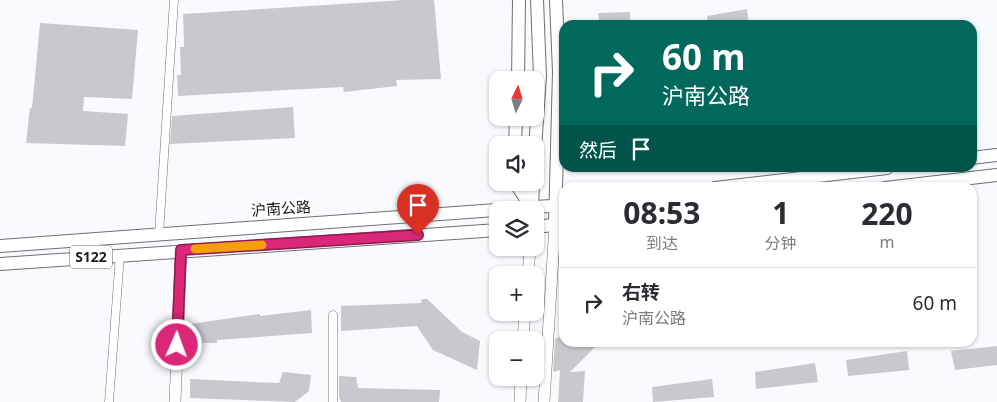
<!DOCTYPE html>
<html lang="zh">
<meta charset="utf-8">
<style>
body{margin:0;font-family:"Noto Sans","Noto Sans SC",sans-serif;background:#f7f7f7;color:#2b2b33;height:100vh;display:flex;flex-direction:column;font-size:19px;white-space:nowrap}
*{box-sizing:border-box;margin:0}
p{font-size:16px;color:#7c7c81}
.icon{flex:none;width:28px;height:28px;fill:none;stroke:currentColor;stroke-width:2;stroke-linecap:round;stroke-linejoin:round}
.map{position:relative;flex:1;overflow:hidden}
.details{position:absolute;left:559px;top:182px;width:418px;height:165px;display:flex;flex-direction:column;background:#fff;border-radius:15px;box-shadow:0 1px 4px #0004}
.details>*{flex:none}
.guide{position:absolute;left:559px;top:20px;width:418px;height:152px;border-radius:15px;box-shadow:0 1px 4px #0004;background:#00695c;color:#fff;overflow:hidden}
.needle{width:32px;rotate:5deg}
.buttons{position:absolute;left:489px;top:71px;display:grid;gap:10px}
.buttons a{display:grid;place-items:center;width:55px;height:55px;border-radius:10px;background:#fff;box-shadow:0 1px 4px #0004;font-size:25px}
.pin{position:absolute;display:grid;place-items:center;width:42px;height:42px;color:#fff;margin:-51px -21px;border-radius:50% 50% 50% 0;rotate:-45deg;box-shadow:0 0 5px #0007}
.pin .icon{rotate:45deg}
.me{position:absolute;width:55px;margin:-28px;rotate:2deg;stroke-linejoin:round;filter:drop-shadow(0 0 4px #0008)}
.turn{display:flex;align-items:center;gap:18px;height:105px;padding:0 20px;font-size:22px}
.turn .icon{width:65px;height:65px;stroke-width:2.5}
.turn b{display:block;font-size:35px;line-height:42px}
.then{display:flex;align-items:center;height:48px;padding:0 20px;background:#0003;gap:10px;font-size:19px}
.eta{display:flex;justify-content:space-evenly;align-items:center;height:85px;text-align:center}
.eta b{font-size:30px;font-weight:700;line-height:35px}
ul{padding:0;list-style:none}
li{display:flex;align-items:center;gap:15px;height:70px;padding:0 20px;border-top:1px solid #e1e1e2}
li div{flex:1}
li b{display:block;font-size:19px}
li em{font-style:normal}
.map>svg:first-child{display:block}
.building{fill:#c8c9cd}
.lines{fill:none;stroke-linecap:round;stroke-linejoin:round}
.street-casing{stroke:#6f7073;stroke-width:9}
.secondary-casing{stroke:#6f7073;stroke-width:12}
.primary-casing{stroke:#6f7073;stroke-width:14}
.street{stroke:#fff;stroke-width:8}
.secondary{stroke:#fff;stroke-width:11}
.primary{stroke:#fff;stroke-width:12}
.route-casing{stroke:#8e194d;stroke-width:12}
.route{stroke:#db2777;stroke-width:9}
.slow{stroke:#f59e0b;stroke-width:9}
.labels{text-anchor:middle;stroke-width:5;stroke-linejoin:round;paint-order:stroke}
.shield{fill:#fff;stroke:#606162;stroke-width:1}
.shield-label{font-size:14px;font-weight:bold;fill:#1c1d1e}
.street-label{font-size:15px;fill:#1c1d1e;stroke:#fff}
</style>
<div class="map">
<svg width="997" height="402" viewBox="0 0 997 402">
<rect width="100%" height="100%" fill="#f9fafe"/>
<path class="building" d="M404,0h30l7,79 -45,1 1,6 -53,6 -1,-5 -165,9 -1,-21h4l-1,-28h4l-1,-33z
M747,9l2,16h-41l-1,-9z
M630,12v13h-30l-2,-12z
M40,23l98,7 -6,69 -48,-2 -1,14 45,3 -3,32 -99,-3 4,-36 2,1z
M293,107l2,31 -125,6 2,-28z
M422,299h5l35,33 18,9 -3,29 -44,-20 -16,-24 -76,5v-25l80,-3z
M311,310l1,23 -95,7v3h-27v-19l70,-10v2z
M564,335v7h36l-30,30 15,-1 -2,31h-25l2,-32 -7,2 2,-33z
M997,346v19l-42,5 -4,-19z
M907,351l2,19 -61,6 -2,-16z
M815,363l3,19 -62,7 -1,-17z
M283,372l28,3 -2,16 -14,11 -105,-4v-19l89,4z
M339,376l17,1 2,11 82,2 -1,12h-98l-2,-6z
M712,379l2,18 -61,5 -1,-15z"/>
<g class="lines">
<g class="street-casing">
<path id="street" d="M159,234l15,-234
M109,402l11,-147
M333,402v-87"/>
</g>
<g class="secondary-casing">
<path id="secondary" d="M528,275l2,-27
M523,340l2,-28
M175,402l6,-152
M520,402l1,-24
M544,402l11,-178"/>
</g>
<g class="primary-casing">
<path id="primary" d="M518,80l1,-80
M515,145l1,-27
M535,149l5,-73 -3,-76
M971,158l26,-3
M515,182l16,25
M715,188l172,-20
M885,188l112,-13
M532,210l1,-28
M555,224l4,-152 -3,-72
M535,227l27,-3
M0,246l564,-41
M0,264l498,-34"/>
</g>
<use href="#street" class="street"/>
<use href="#secondary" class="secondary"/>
<use href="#primary" class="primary"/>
</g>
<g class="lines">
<g class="route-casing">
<path id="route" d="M177,345l4,-95 237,-15"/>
</g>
<use href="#route" class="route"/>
<path class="slow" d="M195,249l67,-4"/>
</g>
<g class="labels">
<rect class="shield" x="70" y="245.5" width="42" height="23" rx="4"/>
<g class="shield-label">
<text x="91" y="262">S122</text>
</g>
<g class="street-label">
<text transform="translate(281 209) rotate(-4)" y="5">沪南公路</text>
</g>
</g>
</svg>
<div class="buttons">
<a><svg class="needle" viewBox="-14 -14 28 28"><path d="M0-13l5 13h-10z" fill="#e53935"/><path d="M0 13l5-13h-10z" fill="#7c7c81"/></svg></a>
<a><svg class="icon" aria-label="sound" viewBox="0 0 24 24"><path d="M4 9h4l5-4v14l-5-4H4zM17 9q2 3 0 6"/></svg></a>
<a><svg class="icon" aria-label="layers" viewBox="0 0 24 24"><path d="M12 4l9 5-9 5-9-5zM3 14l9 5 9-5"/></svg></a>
<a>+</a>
<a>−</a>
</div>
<div class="pin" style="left:418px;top:235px;background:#d93025"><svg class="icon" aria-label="arrive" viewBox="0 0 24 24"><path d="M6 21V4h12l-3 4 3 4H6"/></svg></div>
<svg class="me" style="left:177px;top:345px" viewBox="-20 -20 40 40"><circle r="17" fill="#db2777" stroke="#fff" stroke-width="3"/><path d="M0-11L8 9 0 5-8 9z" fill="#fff"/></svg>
<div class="guide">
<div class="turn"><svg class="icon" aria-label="right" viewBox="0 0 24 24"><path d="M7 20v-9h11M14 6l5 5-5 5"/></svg><div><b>60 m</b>沪南公路</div></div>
<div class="then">然后<svg class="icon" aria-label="arrive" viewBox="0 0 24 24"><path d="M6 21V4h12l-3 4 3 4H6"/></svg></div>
</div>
<section class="details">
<div class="eta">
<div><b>08:53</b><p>到达</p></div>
<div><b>1</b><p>分钟</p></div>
<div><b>220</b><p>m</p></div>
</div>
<ul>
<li><svg class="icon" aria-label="right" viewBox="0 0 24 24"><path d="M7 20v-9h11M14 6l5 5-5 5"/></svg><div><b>右转</b><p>沪南公路</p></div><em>60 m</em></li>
</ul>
</section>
</div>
